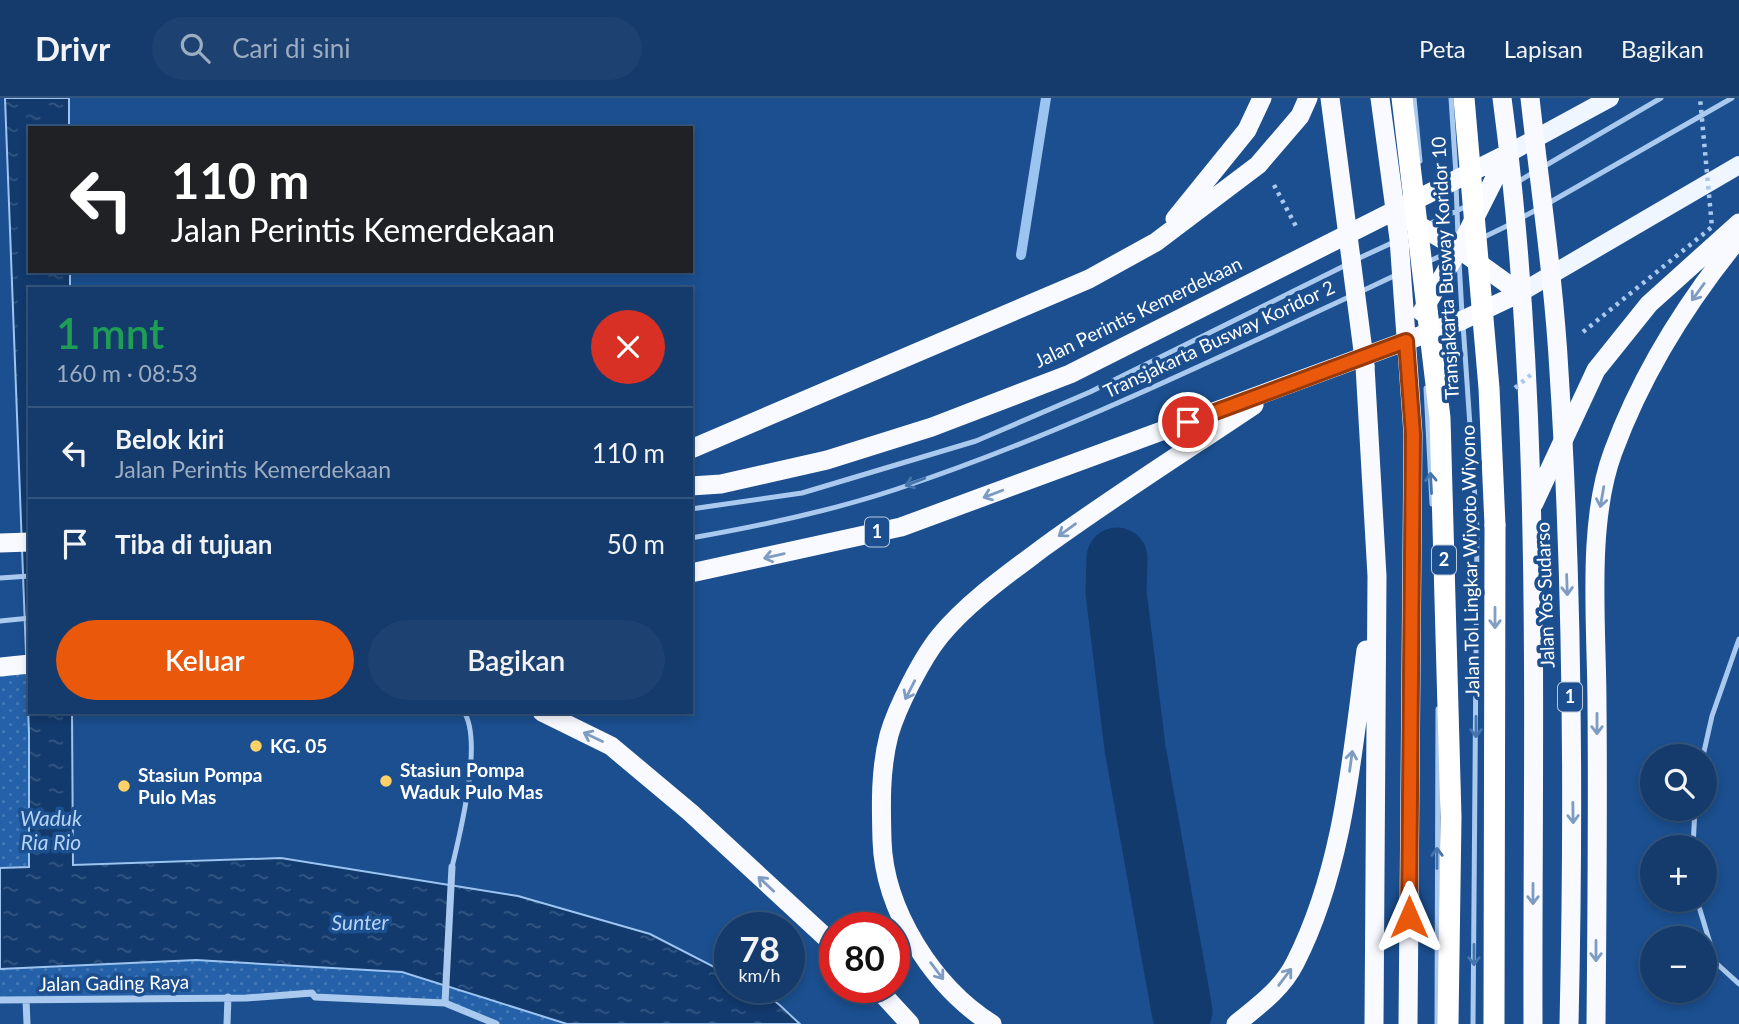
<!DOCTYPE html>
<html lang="id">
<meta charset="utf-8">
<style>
body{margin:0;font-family:Lato,sans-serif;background:#1d4271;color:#f1f3f6;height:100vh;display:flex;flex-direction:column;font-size:26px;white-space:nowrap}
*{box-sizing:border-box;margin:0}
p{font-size:23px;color:#9dadc1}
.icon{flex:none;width:38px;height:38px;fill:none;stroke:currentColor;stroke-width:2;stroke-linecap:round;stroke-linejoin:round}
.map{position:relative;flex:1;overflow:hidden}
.sheet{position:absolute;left:28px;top:189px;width:665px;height:427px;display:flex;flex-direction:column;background:#143b6b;border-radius:0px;box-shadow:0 4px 10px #0003,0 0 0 2px #33557e}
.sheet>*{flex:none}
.banner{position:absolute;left:28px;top:28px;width:665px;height:147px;border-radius:0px;box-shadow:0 4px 10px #0003,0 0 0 2px #33557e;background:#202124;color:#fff;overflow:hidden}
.buttons{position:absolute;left:1640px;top:646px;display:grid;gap:14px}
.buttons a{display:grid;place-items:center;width:77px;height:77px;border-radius:50%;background:#143b6b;box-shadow:0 4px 10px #0003,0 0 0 2px #33557e;font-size:35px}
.speed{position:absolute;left:714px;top:814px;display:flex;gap:14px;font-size:35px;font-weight:700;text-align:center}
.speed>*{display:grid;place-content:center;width:91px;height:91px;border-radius:50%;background:#143b6b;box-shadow:0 4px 10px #0003,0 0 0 2px #33557e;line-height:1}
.speed small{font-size:18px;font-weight:400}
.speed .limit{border:10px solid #d22;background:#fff;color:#111}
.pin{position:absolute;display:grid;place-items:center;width:60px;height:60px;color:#fff;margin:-30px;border:4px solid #fff;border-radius:50%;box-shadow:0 2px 7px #0007}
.me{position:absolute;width:77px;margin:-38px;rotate:0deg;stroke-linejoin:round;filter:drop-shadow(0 0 5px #0008)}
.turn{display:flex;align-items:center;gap:24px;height:147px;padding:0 28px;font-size:32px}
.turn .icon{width:91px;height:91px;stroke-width:2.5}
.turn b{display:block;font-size:49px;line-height:60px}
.round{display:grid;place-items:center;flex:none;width:74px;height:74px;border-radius:37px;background:#1d4271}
.head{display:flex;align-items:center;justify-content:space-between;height:119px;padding:0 28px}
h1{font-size:42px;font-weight:600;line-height:52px;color:#1e9e55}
.primary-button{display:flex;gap:14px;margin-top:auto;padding:14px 28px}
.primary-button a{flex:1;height:80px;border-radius:42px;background:#ea580c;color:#fff;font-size:28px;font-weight:600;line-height:80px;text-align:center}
.primary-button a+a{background:#1d4271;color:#f1f3f6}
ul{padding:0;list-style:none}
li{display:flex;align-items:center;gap:21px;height:91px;padding:0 28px;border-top:2px solid #33557e}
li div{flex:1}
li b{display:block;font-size:26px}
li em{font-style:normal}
header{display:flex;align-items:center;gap:42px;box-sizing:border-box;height:98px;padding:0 35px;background:#143b6b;border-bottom:2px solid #33557e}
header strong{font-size:33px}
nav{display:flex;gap:38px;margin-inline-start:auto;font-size:24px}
.search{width:490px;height:63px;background:#1d4271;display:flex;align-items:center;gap:18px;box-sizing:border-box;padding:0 24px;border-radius:38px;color:#9dadc1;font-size:26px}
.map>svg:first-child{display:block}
.grass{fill:url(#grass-dots)}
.water{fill:url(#water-ripples);stroke:#9cc4f0;stroke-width:2}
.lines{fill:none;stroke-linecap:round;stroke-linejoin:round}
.stream{stroke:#9cc4f0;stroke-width:10}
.river{stroke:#123a6d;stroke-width:61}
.path{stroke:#a9c9ee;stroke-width:4.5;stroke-dasharray:3.5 5;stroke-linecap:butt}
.service{stroke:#a9c9ee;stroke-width:5}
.minor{stroke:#a9c9ee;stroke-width:7}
.primary{stroke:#f0f6ff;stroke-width:18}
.trunk{stroke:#f8faff;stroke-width:19}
.motorway{stroke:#fff;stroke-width:21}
.path-bridge{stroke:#a9c9ee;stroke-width:4.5;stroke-dasharray:3.5 5;stroke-linecap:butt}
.trunk-bridge{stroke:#f8faff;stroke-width:19}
.motorway-bridge{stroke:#fff;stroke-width:21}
.oneway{stroke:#7e9cc1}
.oneway2{stroke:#4674ac}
.oneway3{stroke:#829ec1}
.route-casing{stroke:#983908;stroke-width:18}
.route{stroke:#ea580c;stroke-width:12}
.poi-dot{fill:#ffd166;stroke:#1b4f8f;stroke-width:2.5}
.labels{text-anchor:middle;stroke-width:7;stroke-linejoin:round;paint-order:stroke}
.shield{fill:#1b4f8f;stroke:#bbcadd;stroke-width:2}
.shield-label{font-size:18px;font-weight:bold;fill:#fff}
.street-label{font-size:19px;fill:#fff;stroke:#1b4f8f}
.poi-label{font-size:19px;font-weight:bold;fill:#fff;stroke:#1b4f8f;text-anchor:start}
.water-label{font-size:21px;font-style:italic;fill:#b5d3f5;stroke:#1b4f8f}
</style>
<header>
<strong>Drivr</strong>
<div class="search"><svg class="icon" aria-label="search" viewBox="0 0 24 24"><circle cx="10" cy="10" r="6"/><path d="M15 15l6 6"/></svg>Cari di sini</div>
<nav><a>Peta</a><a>Lapisan</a><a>Bagikan</a></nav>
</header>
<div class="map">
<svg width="1739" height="926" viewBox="0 0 1739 926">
<defs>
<pattern id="grass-dots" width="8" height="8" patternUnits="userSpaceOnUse" patternTransform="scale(1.75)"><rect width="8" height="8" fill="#2461a8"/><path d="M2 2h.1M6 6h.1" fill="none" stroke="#4579b5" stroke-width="1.8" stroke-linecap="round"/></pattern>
<pattern id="water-ripples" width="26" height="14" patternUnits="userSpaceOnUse" patternTransform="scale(1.75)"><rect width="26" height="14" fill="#123a6d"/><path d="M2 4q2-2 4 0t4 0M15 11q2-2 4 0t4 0" fill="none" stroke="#365883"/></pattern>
</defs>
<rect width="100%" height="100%" fill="#1b4f8f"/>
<path class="grass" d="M28,566l1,203 -29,1v-201z
M196,862l206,12 165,52h-71l-51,-21 -130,-6 -315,2v-31z"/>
<path class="water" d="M5,0h64v30h-39v143h40v18h-40v423h42l1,153 208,-7 237,38 132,38 80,41v12c38,0 43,13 70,37h-233l-165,-52 -206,-12 -196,9v-101l29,-1v-134z"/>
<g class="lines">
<path class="stream" d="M1021,157l25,-157"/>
<path class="river" d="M1117,460l-1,34 19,156 47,263"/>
<path class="path" d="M1274,87l24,45"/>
<path class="service" d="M1414,0l6,63
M1451,0l5,77
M1543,69l118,-69
M1516,85l18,-11
M1456,86l2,53
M1547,106l185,-106
M1519,121l19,-10
M1427,127l42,-20
M1482,140l29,-14
M1355,162l39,-18
M1459,163l3,53
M1427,164l23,-10
M1360,194l36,-17
M1463,226l14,204 -4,496
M1426,290l6,116
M691,411l111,-16 174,-52 114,-49 256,-127
M691,440c69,-12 140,-27 206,-49 157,-52 305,-124 454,-193
M0,480l30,-2
M0,523l30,-3
M1703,658l9,-40 27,-77
M1693,749l2,-39
M452,769c8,-33 31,-126 12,-155
M1697,802l19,63 23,21
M1437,926l1,-315"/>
<path class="minor" d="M0,902l246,-2 66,-5 3,4 130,6 51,21
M26,902l1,24
M445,905l7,-136
M227,926l1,-27"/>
<path class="primary" d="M1507,56l103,-56
M1520,195l219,-128"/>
<path class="trunk" d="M1380,0l19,141 14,195 -5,590
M1502,0c41,307 30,618 31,926
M1406,120l53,31 61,44
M1175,121l72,-89 15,-32
M1422,214l37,-63 48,-95
M1365,268l12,210 -3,448
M691,351l398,-170 67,-37 102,-77 42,-49 8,-18
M691,388l30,-2 106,-24 105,-33 138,-53 437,-220
M1534,405l62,-133 53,-66 90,-81
M0,445l30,-1
M691,475l210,-46 562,-207 57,-27
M0,569l30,-3
M542,614l69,34 80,67 144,133
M876,889l34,37
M992,926c-59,-37 -108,-114 -110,-184 -1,-35 -2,-70 7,-105 8,-28 33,-77 51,-99 28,-34 68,-62 104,-89 69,-50 140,-95 210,-142
M1236,926c22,-18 46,-35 59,-61 49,-96 57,-208 71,-313
M1596,926c1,-106 2,-213 1,-319 0,-77 -11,-181 16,-253 29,-79 73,-149 126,-214"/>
<path class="motorway" d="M1494,926l1,-499"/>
<path class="path-bridge" d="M1583,234l129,-105 -12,-129
M1515,290l18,-15"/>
<path class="trunk-bridge" d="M1330,0l35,268
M1530,0c10,91 24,183 29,274 14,217 15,435 10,652"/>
<path class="motorway-bridge" d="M1402,0l38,320 11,399 -3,207
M1464,0l25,290 6,137"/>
</g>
<defs><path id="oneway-shaft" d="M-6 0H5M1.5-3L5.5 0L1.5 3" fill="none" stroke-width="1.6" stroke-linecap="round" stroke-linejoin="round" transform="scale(1.75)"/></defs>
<g class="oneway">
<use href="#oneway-shaft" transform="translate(1698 194) rotate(126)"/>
<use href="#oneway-shaft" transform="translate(993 396) rotate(159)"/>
<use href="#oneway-shaft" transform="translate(1602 399) rotate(100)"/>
<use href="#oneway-shaft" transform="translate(1067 432) rotate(144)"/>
<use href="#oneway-shaft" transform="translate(774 458) rotate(167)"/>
<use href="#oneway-shaft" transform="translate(1567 487) rotate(88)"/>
<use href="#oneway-shaft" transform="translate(910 592) rotate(117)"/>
<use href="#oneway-shaft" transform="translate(1597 626) rotate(90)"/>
<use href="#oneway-shaft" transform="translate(593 639) rotate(-155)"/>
<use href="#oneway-shaft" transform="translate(1351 663) rotate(-82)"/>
<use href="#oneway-shaft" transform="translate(1573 715) rotate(89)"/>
<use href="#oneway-shaft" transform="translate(766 786) rotate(-137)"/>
<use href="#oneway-shaft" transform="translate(1533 796) rotate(90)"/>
<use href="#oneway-shaft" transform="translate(1596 853) rotate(90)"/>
<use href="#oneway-shaft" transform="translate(937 873) rotate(53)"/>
<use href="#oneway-shaft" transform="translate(1285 879) rotate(-53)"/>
</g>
<g class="oneway2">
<use href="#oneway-shaft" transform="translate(915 384) rotate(159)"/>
<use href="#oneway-shaft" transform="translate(1431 385) rotate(-93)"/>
<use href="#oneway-shaft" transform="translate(1476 629) rotate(90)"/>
<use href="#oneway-shaft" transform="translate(1437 760) rotate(-90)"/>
<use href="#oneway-shaft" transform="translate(1474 857) rotate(90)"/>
</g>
<use class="oneway3" href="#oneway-shaft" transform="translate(1495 520) rotate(90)"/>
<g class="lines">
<g class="route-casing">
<path id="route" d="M1188,324l218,-81 7,93 -4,483"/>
</g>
<use href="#route" class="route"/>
</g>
<g class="poi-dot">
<circle cx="256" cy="648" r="7"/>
<circle cx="386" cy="683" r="7"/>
<circle cx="124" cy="688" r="7"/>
</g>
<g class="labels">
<g class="shield">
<rect x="865" y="419.5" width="24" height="29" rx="5"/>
<rect x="1432" y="447.5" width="24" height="29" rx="5"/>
<rect x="1558" y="584.5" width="24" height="29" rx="5"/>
</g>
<g class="shield-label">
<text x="877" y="440">1</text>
<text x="1444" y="468">2</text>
<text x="1570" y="605">1</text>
</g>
<g class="street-label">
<text transform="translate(1445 170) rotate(-93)" y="7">Transjakarta Busway Koridor 10</text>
<text transform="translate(1138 214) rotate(-26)" y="7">Jalan Perintis Kemerdekaan</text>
<text transform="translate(1219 241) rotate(-25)" y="7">Transjakarta Busway Koridor 2</text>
<text transform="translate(1470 463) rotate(-91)" y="7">Jalan Tol Lingkar Wiyoto Wiyono</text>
<text transform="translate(1545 497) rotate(-92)" y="7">Jalan Yos Sudarso</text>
<text transform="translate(114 885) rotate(-1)" y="7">Jalan Gading Raya</text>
</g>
<g class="poi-label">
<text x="270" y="655">KG. 05</text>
<text x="400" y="679">Stasiun Pompa<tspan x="400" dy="22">Waduk Pulo Mas</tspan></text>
<text x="138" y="684">Stasiun Pompa<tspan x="138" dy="22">Pulo Mas</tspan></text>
</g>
<g class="water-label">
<text x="51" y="728">Waduk<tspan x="51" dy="24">Ria Rio</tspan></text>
<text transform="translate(360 825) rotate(-1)" y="7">Sunter</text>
</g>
</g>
</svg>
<div class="buttons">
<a><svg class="icon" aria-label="search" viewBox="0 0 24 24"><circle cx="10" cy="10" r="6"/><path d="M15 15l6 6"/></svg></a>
<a>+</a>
<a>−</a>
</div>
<div class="speed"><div>78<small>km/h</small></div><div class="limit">80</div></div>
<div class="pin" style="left:1188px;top:324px;background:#d93025"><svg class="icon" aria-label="arrive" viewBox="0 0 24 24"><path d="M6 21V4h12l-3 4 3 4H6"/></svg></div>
<svg class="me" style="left:1409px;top:819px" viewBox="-20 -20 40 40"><path d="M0-17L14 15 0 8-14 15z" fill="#ea580c" stroke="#fff" stroke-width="4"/></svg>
<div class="banner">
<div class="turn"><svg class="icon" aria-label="left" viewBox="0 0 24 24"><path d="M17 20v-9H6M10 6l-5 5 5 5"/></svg><div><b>110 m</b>Jalan Perintis Kemerdekaan</div></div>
</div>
<section class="sheet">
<div class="head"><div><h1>1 mnt</h1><p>160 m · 08:53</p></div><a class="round" style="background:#d93025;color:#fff"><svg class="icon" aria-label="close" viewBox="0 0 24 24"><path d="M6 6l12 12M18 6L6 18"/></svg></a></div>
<ul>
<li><svg class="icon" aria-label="left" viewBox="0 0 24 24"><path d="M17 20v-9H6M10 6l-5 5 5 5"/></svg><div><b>Belok kiri</b><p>Jalan Perintis Kemerdekaan</p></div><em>110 m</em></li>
<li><svg class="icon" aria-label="arrive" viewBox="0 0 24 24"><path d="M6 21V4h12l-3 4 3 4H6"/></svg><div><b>Tiba di tujuan</b></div><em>50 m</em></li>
</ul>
<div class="primary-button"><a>Keluar</a><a>Bagikan</a></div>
</section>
</div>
